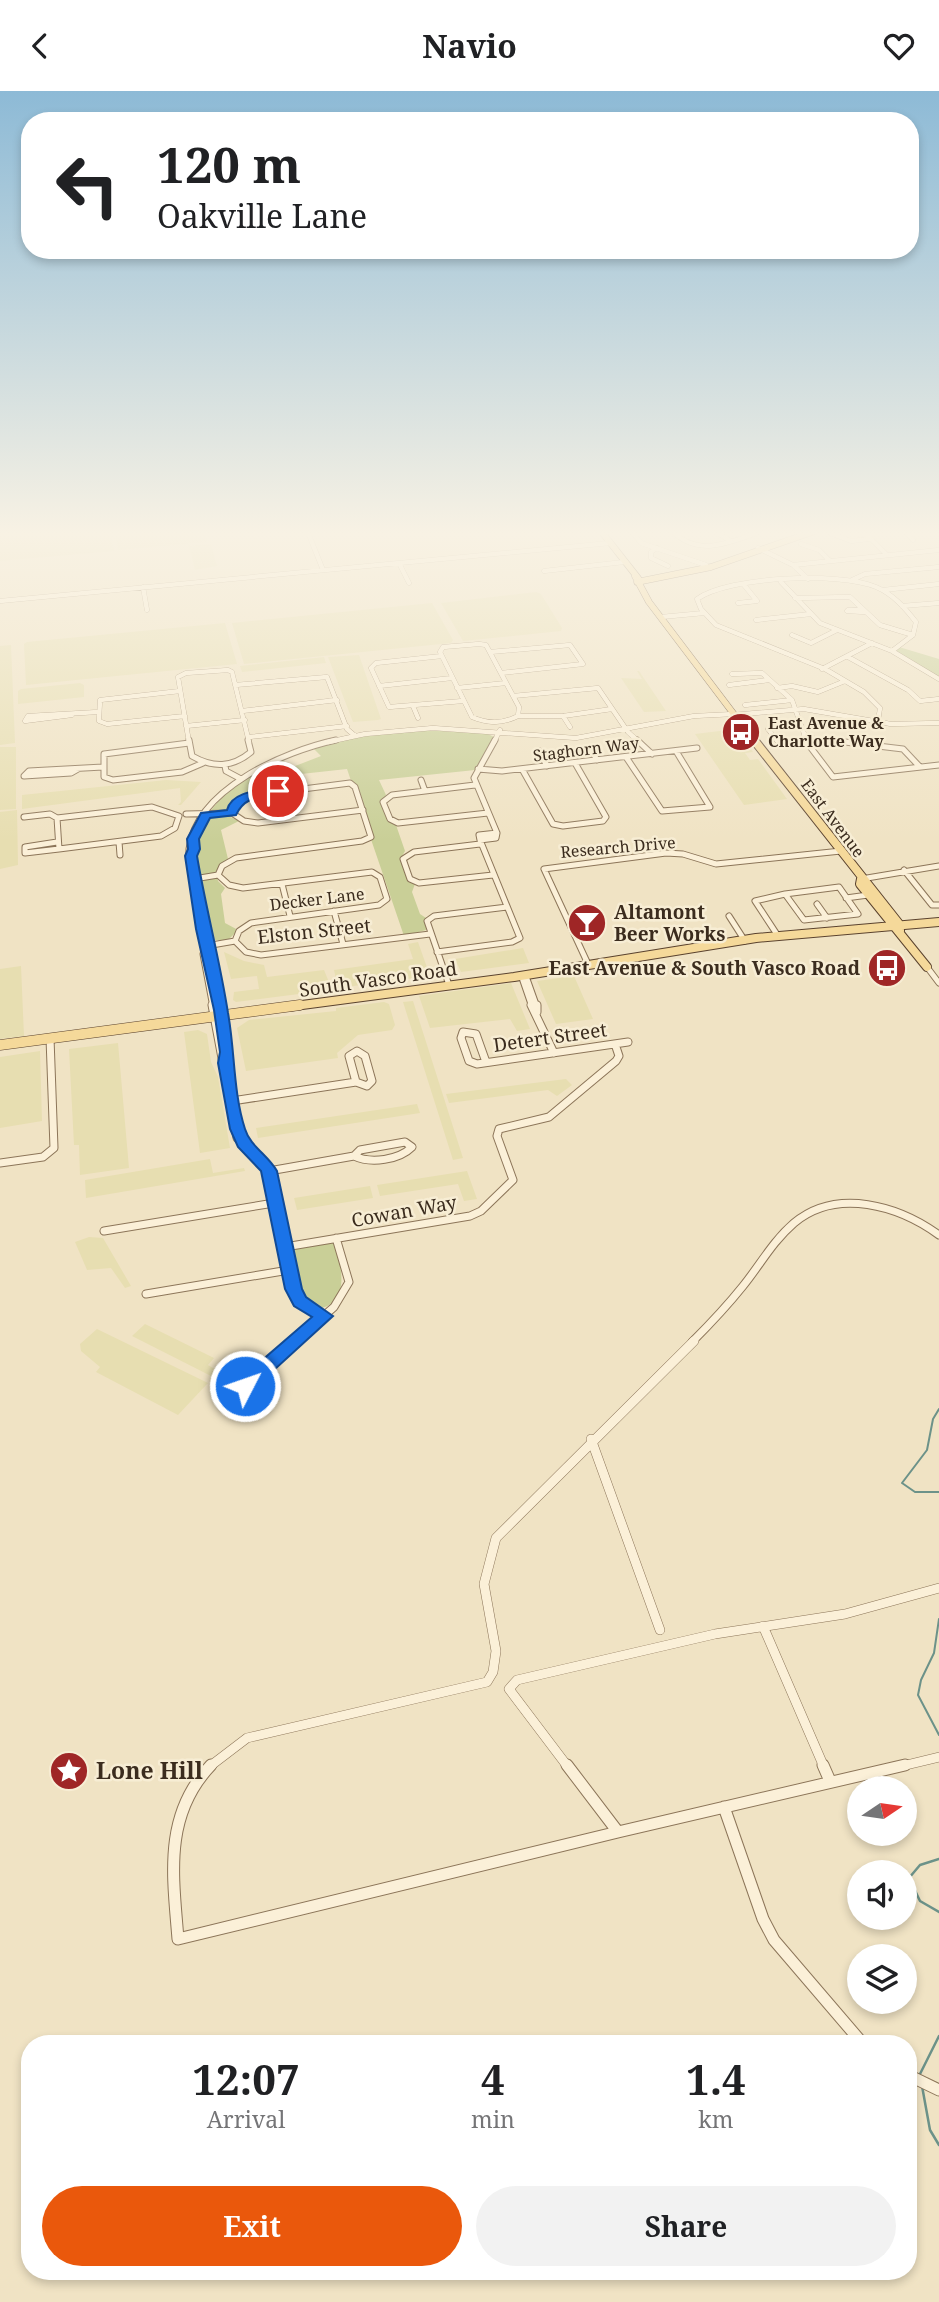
<!DOCTYPE html>
<style>
body{margin:0;font-family:"Noto Serif",serif;background:#f2f2f2;color:#202124;height:100vh;display:flex;flex-direction:column;font-size:26px;white-space:nowrap}
*{box-sizing:border-box;margin:0}
p{font-size:23px;color:#757577}
.icon{flex:none;width:38px;height:38px;fill:none;stroke:currentColor;stroke-width:2;stroke-linecap:round;stroke-linejoin:round}
.map{position:relative;flex:1;overflow:hidden}
.sheet{position:absolute;left:21px;top:1944px;width:896px;height:245px;display:flex;flex-direction:column;background:#fff;border-radius:28px;box-shadow:0 4px 10px #0003}
.sheet>*{flex:none}
.hud{position:absolute;left:21px;top:21px;width:898px;height:147px;border-radius:28px;box-shadow:0 4px 10px #0003;background:#fff;color:#202124;overflow:hidden}
.needle{width:46px;rotate:77deg}
.buttons{position:absolute;left:847px;top:1685px;display:grid;gap:14px}
.buttons a{display:grid;place-items:center;width:70px;height:70px;border-radius:50%;background:#fff;box-shadow:0 4px 10px #0003;font-size:35px}
.pin{position:absolute;display:grid;place-items:center;width:60px;height:60px;color:#fff;margin:-30px;border:4px solid #fff;border-radius:50%;box-shadow:0 2px 7px #0007}
.me{position:absolute;width:77px;margin:-38px;rotate:49deg;stroke-linejoin:round;filter:drop-shadow(0 0 5px #0008)}
.turn{display:flex;align-items:center;gap:24px;height:147px;padding:0 21px;font-size:32px}
.turn .icon{width:91px;height:91px;stroke-width:2.5}
.turn b{display:block;font-size:49px;line-height:60px}
.eta{display:flex;justify-content:space-evenly;align-items:center;height:119px;text-align:center}
.eta b{font-size:42px;font-weight:700;line-height:49px}
.cta{display:flex;gap:14px;margin-top:auto;padding:14px 21px}
.cta a{flex:1;height:80px;border-radius:42px;background:#ea580c;color:#fff;font-size:28px;font-weight:700;line-height:80px;text-align:center}
.cta a+a{background:#f2f2f2;color:#202124}
header{display:flex;justify-content:space-between;align-items:center;height:91px;padding:0 21px;background:#fff;font-size:32px;font-weight:700}
.map>svg:first-child{display:block}
.farmland{fill:#e7deb1}
.green{fill:#c9cf97}
.lines{fill:none;stroke-linecap:round;stroke-linejoin:round}
.stream-far1{stroke:#6c9289;stroke-width:2}
.stream{stroke:#6c9289;stroke-width:2.5}
.minor-far4-casing{stroke:#8c7559;stroke-width:5}
.minor-far3-casing{stroke:#8c7559;stroke-width:7}
.minor-far2-casing{stroke:#8c7559;stroke-width:9}
.minor-far1-casing{stroke:#8c7559;stroke-width:10}
.minor-casing{stroke:#8c7559;stroke-width:13}
.major-far2-casing{stroke:#5a422e;stroke-width:7}
.major-far1-casing{stroke:#5a422e;stroke-width:10}
.major-casing{stroke:#5a422e;stroke-width:11}
.minor-far4{stroke:#fbf0d8;stroke-width:4.5}
.minor-far3{stroke:#fbf0d8;stroke-width:5}
.minor-far2{stroke:#fbf0d8;stroke-width:7}
.minor-far1{stroke:#fbf0d8;stroke-width:9}
.minor{stroke:#fbf0d8;stroke-width:11}
.major-far2{stroke:#f5d99a;stroke-width:6}
.major-far1{stroke:#f5d99a;stroke-width:8}
.major{stroke:#f5d99a;stroke-width:10}
.route{fill:#1a73e8;stroke:#114b97;stroke-width:2}
.labels{text-anchor:middle;stroke-width:5;stroke-linejoin:round;paint-order:stroke}
.far-poi-label{font-size:16px;font-weight:bold;fill:#3b2c1e;stroke:#f7edd4;text-anchor:start}
.far-street-label{font-size:16px;fill:#3b2c1e;stroke:#f7edd4}
.poi-label{font-size:19px;font-weight:bold;fill:#3b2c1e;stroke:#f7edd4;text-anchor:start}
.street-label{font-size:19px;fill:#3b2c1e;stroke:#f7edd4}
.near-poi-label{font-size:23px;font-weight:bold;fill:#3b2c1e;stroke:#f7edd4;text-anchor:start}
</style>
<header><svg class="icon" aria-label="back" viewBox="0 0 24 24"><path d="M15 5l-7 7 7 7"/></svg>Navio<svg class="icon" aria-label="heart" viewBox="0 0 24 24"><path d="M12 20l-8-8c-3-5 5-10 8-4 3-6 11-1 8 4z"/></svg></header>
<div class="map">
<svg width="939" height="2211" viewBox="0 0 939 2211">
<rect width="100%" height="100%" fill="#f0e3c4"/>
<path class="farmland" d="M0,440h110l4,20 -114,10z
M115,440h89l3,11 -89,8z
M211,453l6,22 -22,4 -6,-24z
M536,501l5,2 21,34 -1,3 -98,10 -22,-38z
M432,512l21,37 -2,3 -207,21 -12,-41z
M225,532l12,41 -211,21 -2,-41 3,-2z
M11,554l4,98 -15,2v-99z
M359,564l22,64 -3,1 -25,2 -25,-65z
M324,566l2,6 -84,9 -2,-6z
M637,580h2l27,40 -22,1 -23,-34 21,1z
M80,592l4,2v12l-66,7v-13l3,-2z
M736,638l17,23 -8,1 5,7 8,-1 29,40 -43,6 -49,-71z
M0,656h16v62l-16,1z
M166,689l35,2 -20,23h-3l3,-3 -1,-14 -158,21v-14z
M17,719l1,55 -18,4v-57z
M418,851l12,34 -92,12 -4,-18 79,-11 -5,-15z
M523,857l6,15 -68,9 -6,-13z
M224,861l20,9 20,4 3,12 57,-7 7,17 -1,3 -94,12 -3,-2 1,-8 25,-3 -2,-13 -26,3z
M21,875l3,70 -24,3v-70z
M574,885l19,43 -37,5 -19,-43z
M511,892l19,46 -13,2 -7,-12 -80,9 -11,-32z
M413,910l50,157 -10,2 -50,-158z
M384,911l5,2 6,21 -3,5 -34,5 -21,18 1,5 -92,13 -9,-43 12,-8 87,-9v-3z
M198,939l9,4 4,28 7,15 12,71 -30,5 -16,-121z
M118,952l11,125 -49,7 -1,-30h-5l-5,-96z
M40,960l2,70 -42,7v-71z
M566,988l6,6 -15,11 -9,-6 -99,13 -3,-9z
M417,1013l3,9 -162,25 -2,-10z
M210,1068l3,14 31,-5 1,3 -159,27 -1,-18z
M467,1080l10,28 -13,2 -6,-17 -78,12 -3,-11z
M370,1095l3,12 -76,12 -3,-12z
M89,1146l14,1 28,48 -6,2 -14,-20 -24,2 -12,-28z
M145,1233l69,34 -6,7 10,6 -5,6 -81,-41z
M97,1238l111,54 -30,32 -82,-43 4,-5 -19,-16 -1,-7z"/>
<path class="green" d="M899,556l40,12v20l-47,-28z
M417,639l69,3 8,4 -19,33 -96,10 7,15 -4,7 14,23 9,26 -4,7 14,26 -3,8 8,22 6,4v12l-22,6 -57,-167 -92,10 2,13 -23,9 -6,15 11,5 -18,9 7,29 -12,12 2,10 7,7 -4,6 4,29 13,7 -10,10h-19c-8,-12 -8,-33 -10,-47 -14,-77 20,-101 84,-134l7,9 31,-12 -9,-9 32,-8z
M332,1152l4,2c5,23 15,58 -18,64l-19,-15 -9,-43 4,-4z"/>
<g class="lines">
<path class="stream-far1" d="M939,1318l-6,10 -6,31 -25,33 13,9h24
M939,1528l-5,34 -13,27 -3,15 21,40"/>
<path class="stream" d="M939,1768l-19,6 -11,13 11,23 19,11
M920,1983l19,-38
M922,1995l8,44 9,15"/>
<g class="minor-far4-casing">
<path id="minor-far4" d="M631,440l10,12 65,22
M672,440c27,27 59,11 90,0
M714,440l17,10
M863,440l24,24
M905,440l8,9
M830,442l21,8 18,-2
M309,444l14,35
M801,453l18,6 11,11
M657,457l-6,4v6l17,8
M758,457l35,17 15,14
M399,472l10,20
M793,474l146,-15
M544,480l80,-9
M852,489l13,-6 74,-7
M781,491l39,41 72,28 47,28
M143,496l4,23
M883,499l56,-6
M795,507l55,-1 30,28 33,10
M0,510l610,-58
M738,512l19,-2 -13,-16
M902,515l37,-3
M861,518l3,3 -17,-1 1,-1z
M661,526l43,-4
M756,529l55,-6
M792,544l19,8 26,-13
M479,553l7,1 33,62 -1,9c-16,8 -30,8 -46,1l-32,-65 3,-5z
M490,561l80,-7 13,19 -82,9
M442,565l-66,7 -5,5 18,39 74,-6
M848,566l60,33 12,11 19,-2
M822,578l50,-26
M732,583l30,-1 30,27 15,42
M235,594l92,-8 20,52 7,6
M729,594l40,-5
M379,595l73,-8
M457,597l49,-5
M777,597l15,-2 26,6 27,-11
M180,600l-80,9 -1,21 8,3 78,-8
M513,605l85,-8 30,44 11,10
M745,614l47,-5
M413,615l5,12
M242,620l95,-11
M72,624l-47,6 3,-5 70,-4
M732,624l72,-6 87,15 48,-1
M518,625h45l49,-7
M563,625l7,11
M878,631l2,-14 -16,-16 -39,-23 -109,-44 -15,-16 -4,-10c33,-23 142,-27 179,-12 17,7 29,21 40,35l-3,13 -21,16
M186,635l59,-6
M249,646l98,-11
M803,646l39,5
M189,651l-11,-65 8,-4 42,-3 4,2 17,70
M328,651l37,-8 68,-6 143,10 118,-22 40,-2
M494,651l6,-12
M778,651l-10,-13 33,-4"/>
</g>
<g class="minor-far3-casing">
<path id="minor-far3" d="M189,649l3,16c21,12 40,12 59,-4l-3,-12
M637,649l15,14
M805,649l28,37 106,-12
M828,649l75,9 17,18
M189,652l-85,11v23l9,3 69,-8 21,-9
M590,657l7,12
M539,660l8,15
M626,666l36,54 48,-4 -34,-56
M225,675l1,5 15,8
M78,678l-7,4 -47,3 5,-5 74,-4
M478,678l24,2 195,-23
M522,678l31,55 10,2 40,-5 3,-4 -31,-54
M421,689l4,11
M475,694l-83,10 -9,7 7,17 8,4 90,-10
M152,716l27,9 -4,12 -14,8 -102,13 -2,-31z
M232,722l12,8 14,2 105,-13
M186,723l46,-1
M24,726l26,-3 7,4
M480,749l16,-2 1,-5 -23,-55 21,-38
M480,749l-1,-5 18,-2
M57,751l-32,5v6l34,-4
M119,751l1,13
M480,753l-66,8 -11,7 7,20 9,4 74,-8
M904,779l28,35h7
M218,784l11,10 14,3 129,-16 8,5 7,22 -8,6 -128,18 -12,8 -4,10
M218,784l4,-9 14,-8 126,-17 9,-4 -16,-50 -5,-4 -102,13 -13,7 -3,10
M194,788l24,-4
M861,788l78,-13
M282,793l8,32
M839,796l19,27 -54,6 -19,-26z
M846,807l22,-3
M817,813l10,14
M334,820l9,33
M729,825l16,25
M778,845l-23,-35 30,-7
M235,850l11,11 15,3 169,-21
M206,855l-3,8 10,53
M206,855l29,-5
M437,861l75,-10 8,-4 -40,-98
M588,873l-44,-95 122,-16 17,1 33,10 125,-13
M927,876l12,16
M521,884l11,32
M522,886l5,2 10,28
M449,894l-22,-64 7,-5 73,-9
M220,916c-7,-39 -15,-77 -23,-116 -2,-12 -9,-29 -8,-42 7,-60 96,-98 147,-109"/>
</g>
<g class="minor-far2-casing">
<path id="minor-far2" d="M212,914l25,133 27,23 5,10 24,118 7,13 24,14
M220,914l7,47 -2,11
M531,914l23,48
M537,914v7
M357,960l8,5 7,25 -5,5 -11,-4 -7,-26z
M486,971l-10,-28 -13,-2 -2,6 8,23 8,3 151,-22
M232,1010l124,-19
M405,1051l7,5c-13,13 -41,17 -58,9l6,-6z
M0,1072l43,-6 11,-9 -4,-110
M269,1080l85,-15
M104,1140l170,-28
M285,1156l185,-31 11,-5 32,-31 -16,-44 2,-7 50,-12 67,-56 3,-5 -4,-12
M146,1203l143,-24
M294,1251l40,-35 15,-25 -13,-44
M692,1251c18,-18 35,-36 51,-56 17,-21 30,-45 51,-63 43,-36 105,-17 145,12"/>
</g>
<g class="minor-far1-casing">
<path id="minor-far1" d="M245,1295l51,-45
M591,1348l69,191
M763,1535l61,141
M209,1676l38,-29 240,-56 6,-10 3,-21 -12,-67 12,-46 198,-197
M568,1676l-59,-78 8,-9 198,-46 130,-20 94,-26
M898,1676l41,-10"/>
</g>
<g class="minor-casing">
<path id="minor" d="M211,1674c-48,50 -38,111 -33,174l440,-107
M567,1674l51,67 287,-67
M823,1674l7,16
M724,1716l39,112 11,21 89,104
M908,1984l31,15"/>
</g>
<g class="major-far2-casing">
<path id="major-far2" d="M601,440l37,47
M635,485l14,26 106,140
M637,491l74,-15 104,-36"/>
</g>
<g class="major-far1-casing">
<path id="major-far1" d="M754,649l146,185v6
M861,788l-1,5 67,83
M287,916l227,-30 242,-39 183,-16"/>
</g>
<g class="major-casing">
<path id="major" d="M0,954l300,-40"/>
</g>
<use href="#minor-far4" class="minor-far4"/>
<use href="#minor-far3" class="minor-far3"/>
<use href="#minor-far2" class="minor-far2"/>
<use href="#minor-far1" class="minor-far1"/>
<use href="#minor" class="minor"/>
<use href="#major-far2" class="major-far2"/>
<use href="#major-far1" class="major-far1"/>
<use href="#major" class="major"/>
</g>
<linearGradient id="sky" x2="0" y2="1"><stop stop-color="#8dbad6"/><stop offset="0.59" stop-color="#f8f2e4"/><stop offset="1" stop-color="#f8f2e4" stop-opacity="0"/></linearGradient>
<rect width="939" height="750" fill="url(#sky)"/>
<path class="route" d="M278,697l6,3 -2,3c-21,5 -36,0 -46,21l-26,3 -11,21 1,10 -3,7c9,53 23,105 31,157 7,38 5,79 17,116 5,17 23,26 32,42l25,118 4,8 27,19 -82,75 -6,2 -9,-7 2,-5 74,-64 -18,-11 -9,-17 -24,-118 -23,-24 -8,-18 -12,-66 2,-11 -6,-42 -18,-81 -11,-73 3,-7 -1,-10 14,-26 26,-3c5,-20 34,-19 51,-22z"/>
<defs>
<g id="bus-disc" transform="scale(2.0125)"><circle r="9.5" fill="#9f2626" stroke="#f7edd4"/><path d="M-5-6H5V4H4V6H2V4H-2V6H-4V4H-5ZM-3.5-4V0h7V-4ZM-3.5 1.2v1.5H-2V1.2ZM2 1.2v1.5H3.5V1.2Z" fill="#fff"/></g>
<g id="bar-disc" transform="scale(2.0125)"><circle r="9.5" fill="#9f2626" stroke="#f7edd4"/><path d="M-6-5H6L.8 .8V4.5H3.5V6h-7V4.5H-.8V.8Z" fill="#fff"/></g>
<g id="sight-disc" transform="scale(2.0125)"><circle r="9.5" fill="#9f2626" stroke="#f7edd4"/><path d="M0-6L1.8-2.2L6-1.7L2.9 1.2L3.7 5.4L0 3.3L-3.7 5.4L-2.9 1.2L-6-1.7L-1.8-2.2Z" fill="#fff"/></g>
</defs>
<g fill-rule="evenodd">
<use href="#bus-disc" x="741" y="641"/>
<use href="#bar-disc" x="587" y="832"/>
<use href="#bus-disc" x="887" y="877"/>
<use href="#sight-disc" x="69" y="1680"/>
</g>
<g class="labels">
<g class="far-poi-label">
<text x="768" y="638">East Avenue &amp;<tspan x="768" dy="18">Charlotte Way</tspan></text>
</g>
<g class="far-street-label">
<text transform="translate(586 658) rotate(-7)" y="6">Staghorn Way</text>
<text transform="translate(833 727) rotate(53)" y="6">East Avenue</text>
<text transform="translate(618 756) rotate(-5)" y="6">Research Drive</text>
<text transform="translate(317 808) rotate(-7)" y="6">Decker Lane</text>
</g>
<g class="poi-label">
<text x="614" y="828">Altamont<tspan x="614" dy="22">Beer Works</tspan></text>
<text x="860" y="884" text-anchor="end">East Avenue &amp; South Vasco Road</text>
</g>
<g class="street-label">
<text transform="translate(314 840) rotate(-6)" y="7">Elston Street</text>
<text transform="translate(378 888) rotate(-8)" y="7">South Vasco Road</text>
<text transform="translate(550 946) rotate(-8)" y="7">Detert Street</text>
<text transform="translate(404 1120) rotate(-10)" y="7">Cowan Way</text>
</g>
<g class="near-poi-label">
<text x="96" y="1688">Lone Hill</text>
</g>
</g>
</svg>
<div class="buttons">
<a><svg class="needle" viewBox="-14 -14 28 28"><path d="M0-13l5 13h-10z" fill="#e53935"/><path d="M0 13l5-13h-10z" fill="#757577"/></svg></a>
<a><svg class="icon" aria-label="sound" viewBox="0 0 24 24"><path d="M4 9h4l5-4v14l-5-4H4zM17 9q2 3 0 6"/></svg></a>
<a><svg class="icon" aria-label="layers" viewBox="0 0 24 24"><path d="M12 4l9 5-9 5-9-5zM3 14l9 5 9-5"/></svg></a>
</div>
<div class="pin" style="left:278px;top:700px;background:#d93025"><svg class="icon" aria-label="arrive" viewBox="0 0 24 24"><path d="M6 21V4h12l-3 4 3 4H6"/></svg></div>
<svg class="me" style="left:245px;top:1295px" viewBox="-20 -20 40 40"><circle r="17" fill="#1a73e8" stroke="#fff" stroke-width="3"/><path d="M0-11L8 9 0 5-8 9z" fill="#fff"/></svg>
<div class="hud">
<div class="turn"><svg class="icon" aria-label="left" viewBox="0 0 24 24"><path d="M17 20v-9H6M10 6l-5 5 5 5"/></svg><div><b>120 m</b>Oakville Lane</div></div>
</div>
<section class="sheet">
<div class="eta">
<div><b>12:07</b><p>Arrival</p></div>
<div><b>4</b><p>min</p></div>
<div><b>1.4</b><p>km</p></div>
</div>
<div class="cta"><a>Exit</a><a>Share</a></div>
</section>
</div>
